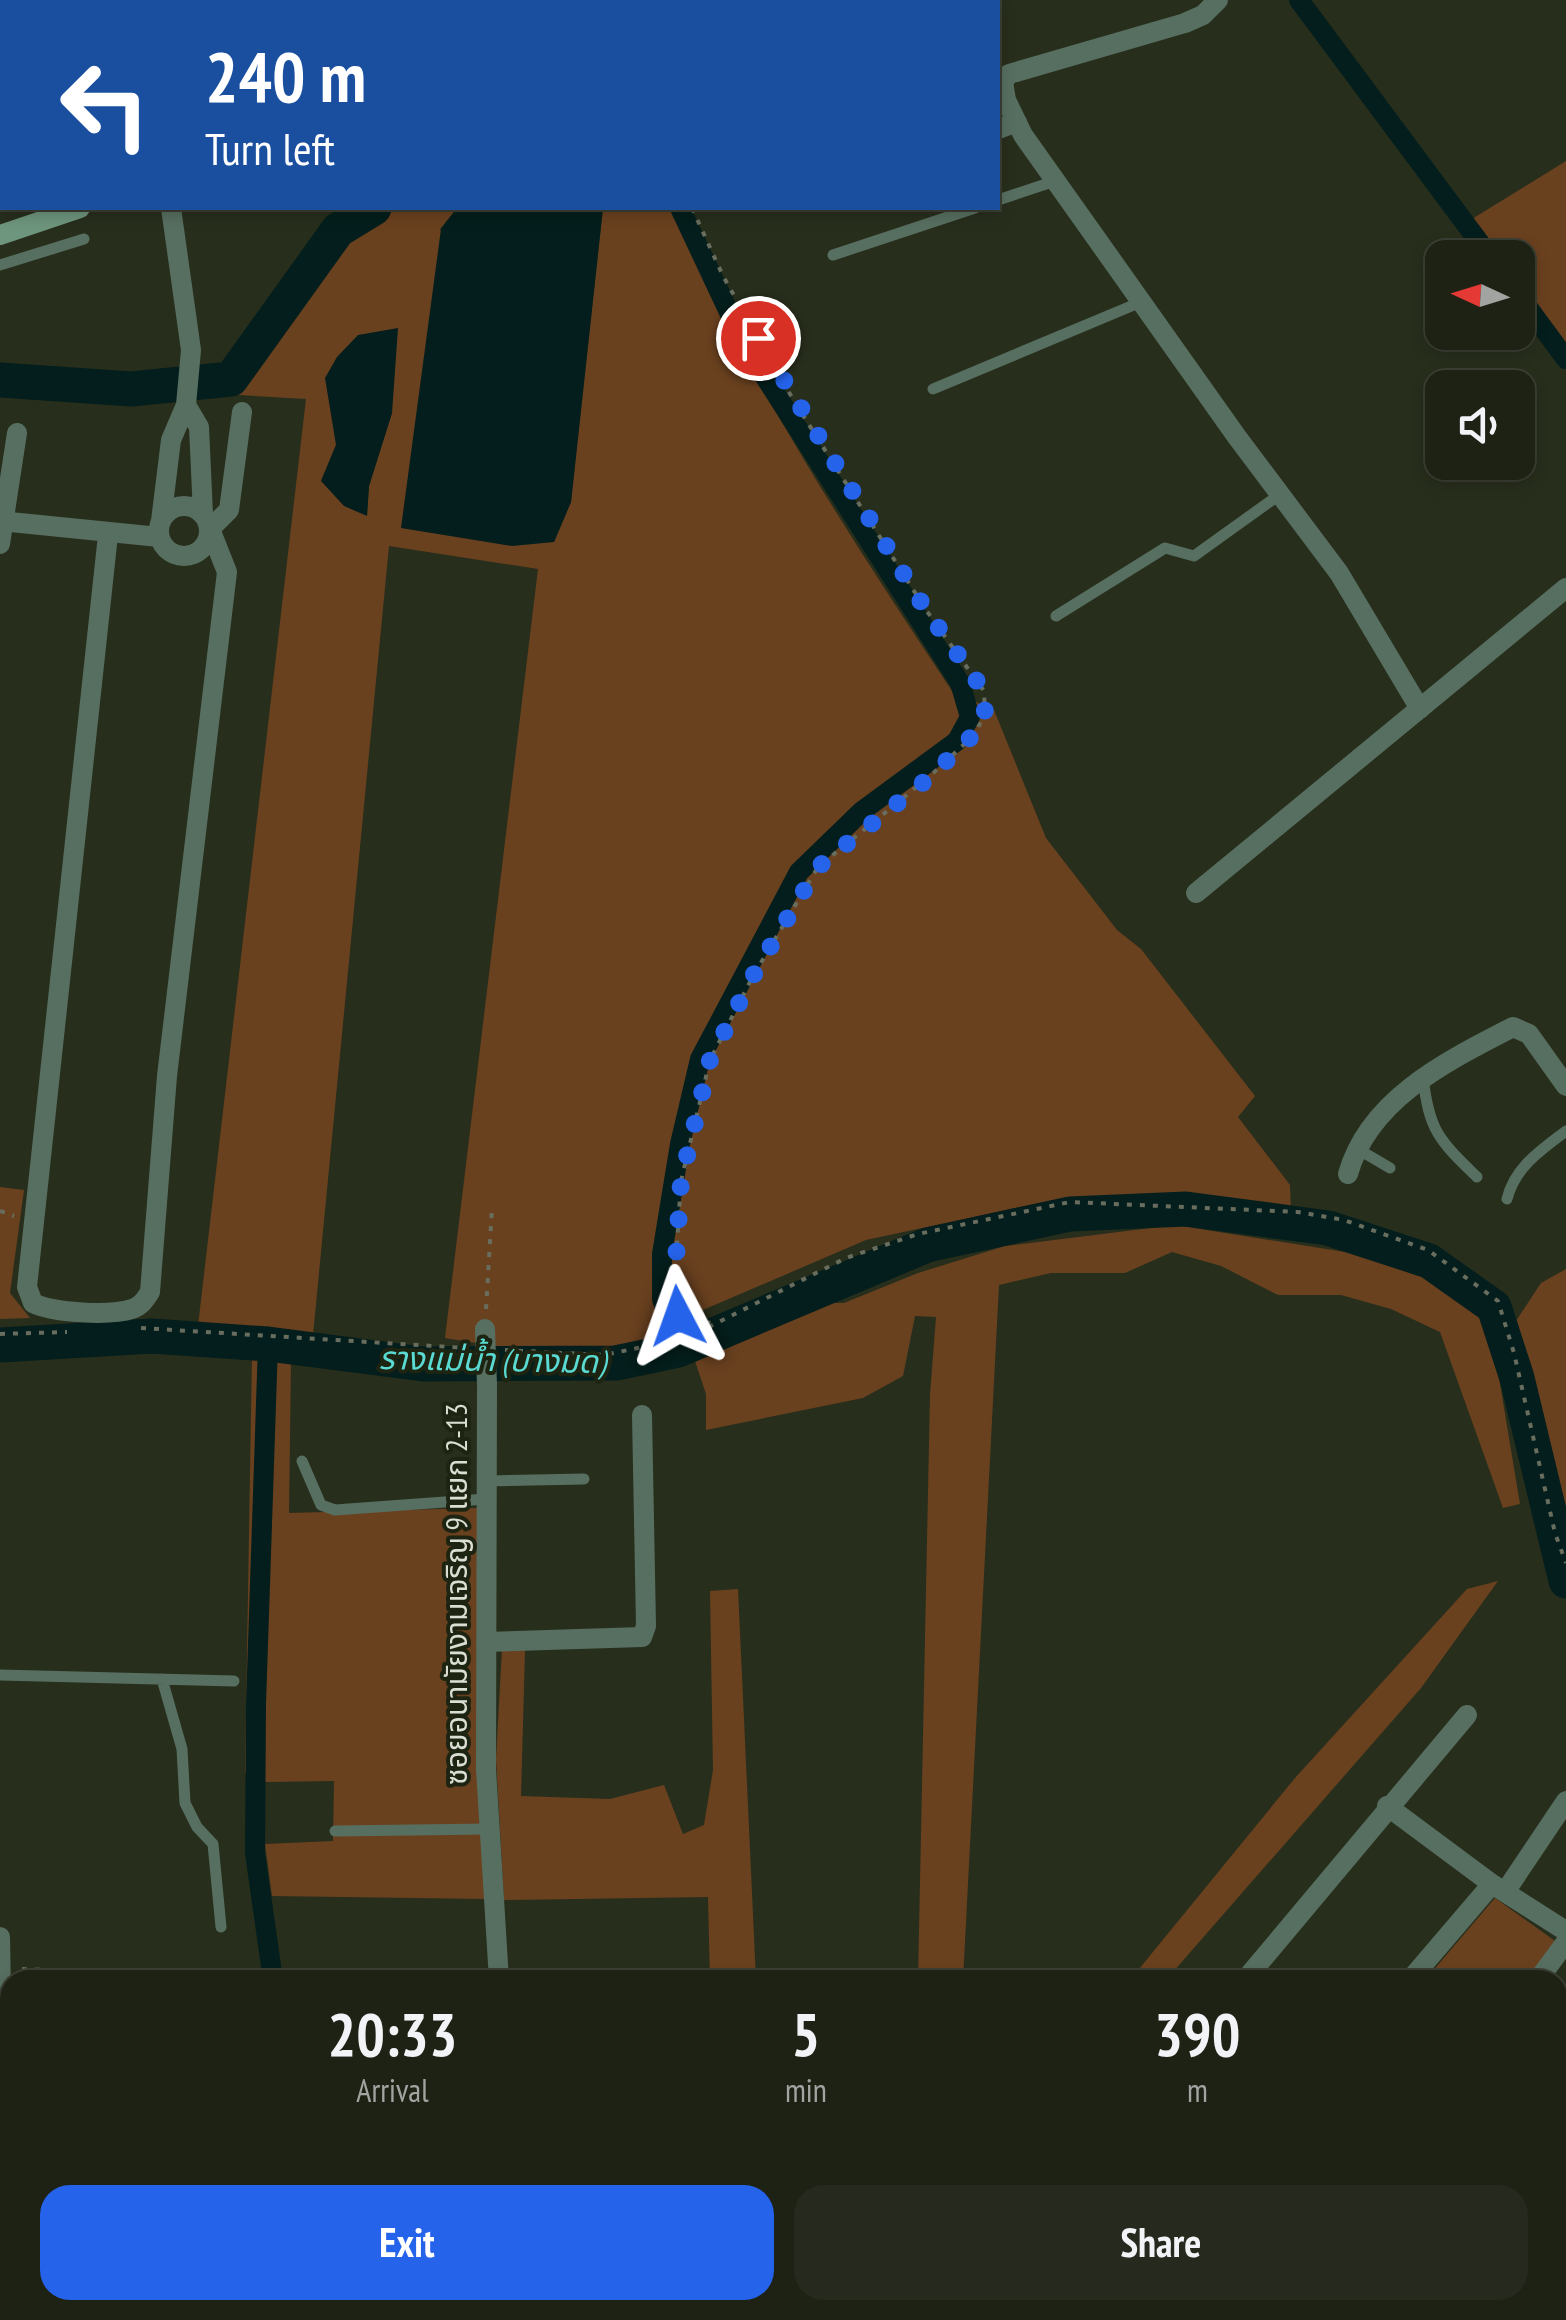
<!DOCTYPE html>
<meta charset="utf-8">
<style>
body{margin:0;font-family:"PT Sans Narrow","Noto Sans Thai",sans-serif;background:#262a1e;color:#f1f3f6;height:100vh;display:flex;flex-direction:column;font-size:38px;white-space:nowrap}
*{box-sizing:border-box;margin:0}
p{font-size:32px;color:#a1a4a0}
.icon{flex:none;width:55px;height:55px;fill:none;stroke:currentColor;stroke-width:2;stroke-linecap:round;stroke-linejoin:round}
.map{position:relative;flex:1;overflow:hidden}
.sheet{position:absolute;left:0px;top:1970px;width:1568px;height:350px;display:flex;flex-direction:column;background:#1e2215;border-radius:30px 30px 0 0;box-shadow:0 5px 15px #0003,0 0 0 2px #3c3f34}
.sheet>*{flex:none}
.hud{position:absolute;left:0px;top:0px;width:1000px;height:210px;box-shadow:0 5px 15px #0003,0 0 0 2px #3c3f34;background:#1a4fa0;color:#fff;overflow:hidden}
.needle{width:65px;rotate:274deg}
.tools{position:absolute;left:1425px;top:240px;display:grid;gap:20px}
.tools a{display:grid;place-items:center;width:110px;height:110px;border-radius:20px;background:#1e2215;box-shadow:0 5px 15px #0003,0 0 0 2px #3c3f34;font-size:50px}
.pin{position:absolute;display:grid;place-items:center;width:85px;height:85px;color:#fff;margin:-42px;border:5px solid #fff;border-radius:50%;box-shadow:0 2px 10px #0007}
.me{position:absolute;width:110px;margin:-55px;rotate:356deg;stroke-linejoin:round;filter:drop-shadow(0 0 8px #0008)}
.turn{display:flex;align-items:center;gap:35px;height:210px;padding:0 40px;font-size:45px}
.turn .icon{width:130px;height:130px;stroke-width:2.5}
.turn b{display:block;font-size:70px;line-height:85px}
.eta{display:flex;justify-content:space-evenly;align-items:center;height:170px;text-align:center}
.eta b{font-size:60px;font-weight:800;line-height:70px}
.action{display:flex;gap:20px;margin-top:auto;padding:20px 40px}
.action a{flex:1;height:115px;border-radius:30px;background:#2563eb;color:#fff;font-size:40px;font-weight:800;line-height:115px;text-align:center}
.action a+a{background:#262a1e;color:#f1f3f6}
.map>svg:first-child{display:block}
.built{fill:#2f371f}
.green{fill:#6a411f;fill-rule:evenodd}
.water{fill:#031e1c}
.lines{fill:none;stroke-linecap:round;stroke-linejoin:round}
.canal{stroke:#031e1c;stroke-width:20}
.river{stroke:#031e1c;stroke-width:35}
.path{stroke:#686d5e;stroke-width:4;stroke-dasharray:5 8;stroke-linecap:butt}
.lane{stroke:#576f60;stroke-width:11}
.street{stroke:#576f60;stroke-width:20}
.secondary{stroke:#6e957d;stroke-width:20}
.street-bridge{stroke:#576f60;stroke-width:20}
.route{stroke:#2563eb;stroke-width:18;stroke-dasharray:0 32.4}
.labels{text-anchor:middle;stroke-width:8;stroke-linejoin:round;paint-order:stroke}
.street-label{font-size:30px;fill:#daded3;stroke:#1e2412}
.water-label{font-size:32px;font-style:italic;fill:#59dad2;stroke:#1e2412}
</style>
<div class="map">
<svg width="1566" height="2320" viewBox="0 0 1566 2320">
<rect width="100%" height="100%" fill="#282e1c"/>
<path class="built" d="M1566,2208v112h-86l7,-10h71v-91z"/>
<path class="green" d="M1566,161v190l-48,-68v-25l-19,-1 -27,-38z
M395,208h62l-17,21 114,313 17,-40 32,-294h69c77,174 175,325 280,483l42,19 52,128 71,92 24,19 114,147 -17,21 52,68 1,31 -33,-11 -191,-8 -201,43 -163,70 -39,26 -68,13 -96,-2 -55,-9 93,-769 -149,-23 -76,789 -115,-9 108,-927 -100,-6 17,-27 80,-76 36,-42zM392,413l-23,73 -2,29 -46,-34 15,-36z
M0,1187l24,3 -14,103 20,25 -30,1z
M1175,1225l214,34 83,44 21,39 27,162 -17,4 -63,-176 -49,-23 -50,-14h-63l-57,-29 -49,-14 -47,21h-74l-52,12 -36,695h-45l12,-585 6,-78 -21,-1 -12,60 -40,22 -157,32v-36l-12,-36 125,-55h25l74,-30 87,-27z
M1566,1269v265l-50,-213 25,-38z
M252,1354l39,6 -2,153 188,-5 9,391 -214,-3 -7,-52 68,-3 1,-60 -68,1 -21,-9z
M1498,1581l-77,107 -255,292h-36l165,-202 172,-189z
M738,1589l18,391h-46l-2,-83 -204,3 -8,-141 6,-110 23,1 -4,146 89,3 54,-14 19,49 21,-9 9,-55 -3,-179z
M1495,1898l60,43 -28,39h-102z
M298,2310h224v10h-224z"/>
<path class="water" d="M457,208h146l-32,294 -17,40 -42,4 -111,-18 40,-299z
M398,328l-6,85 -23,73 -2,30 -23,-10 -23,-25 15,-36 -11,-67 12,-21 21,-22z"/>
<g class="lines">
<path class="canal" d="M1299,0l192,258
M1518,294l48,65
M268,1344l-12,360 -1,149 18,127
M678,1350l-16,-51v-45l18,-110 20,-85 99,-187 63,-61 95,-70 13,-24 -10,-34 -216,-339 -64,-136
M1558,2209l8,-12
M283,2310l1,10
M1474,2320l8,-10"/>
<path class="river" d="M899,2l14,-2
M0,380l131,9 100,-10 107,-149 36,-22
M0,1345l152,-9 116,8 155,20 193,-1 62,-13 249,-105 143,-31 116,-5 142,19 101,33 65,46 23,71 49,203"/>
<path class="path" d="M964,2l6,-2
M692,208l31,68 71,125 132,209 58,81 1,24 -12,21 -44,41 -111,90 -65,109 -43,84 -29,121 -7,111 4,24 37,8
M0,1211l14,5
M486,1309l6,-101
M141,1328l325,20
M0,1334l67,-2
M505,1350l99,5 83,-17 159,-80 72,-24 152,-32 228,10 46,8 84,30 70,51 16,52 41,180 11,30
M22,1969l109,4"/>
<path class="lane" d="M998,200l57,-19
M833,255l142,-47
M0,265l84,-26
M933,389l208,-87
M1056,616l109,-68 29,8 85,-61
M1423,1077c6,54 16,63 54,100
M1356,1148l34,20
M1507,1199c8,-32 33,-48 59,-68
M302,1461l19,44 14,5 151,-11
M486,1481l98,-2
M0,1675l234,6
M162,1679l20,70 3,54 12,24 16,17 8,83
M335,1831l154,-2"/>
<path class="street" d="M1218,0l-15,15 -18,8 -176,51 -6,8 3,18 17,35 214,302 102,136 81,136
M998,129l19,-7
M186,405l13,22 4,87
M159 531a25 25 0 1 1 50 0a25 25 0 1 1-50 0Z
M0,521l159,16
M161,521l10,-81 15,-35 5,-55 -20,-142
M108,535l-81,752 6,16c20,10 77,13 99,6 9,-3 13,-9 18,-17l17,-216 60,-504 -17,-43 19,-19 13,-98
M0,544l17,-111
M1196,893l370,-305
M1348,1174c21,-75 99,-113 165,-147l16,7 37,52
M487,1385l-1,384 13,211
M486,1642l156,-5 4,-11 -4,-211
M1387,1806l105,78 74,47
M1505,1892l61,-91
M0,1937l7,383
M1245,1980l222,-265
M1410,1980l82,-96
M1538,1980l28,-38
M1558,2170l8,-11
M533,2310l1,10
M1138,2320l8,-10
M1290,2320l8,-10
M1442,2320l7,-10"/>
<path class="secondary" d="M409,2l3,-2
M0,235l80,-27"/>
<path class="street-bridge" d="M485,1329l2,56"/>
</g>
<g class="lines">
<path class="route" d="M678,1316l-4,-24 7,-111 29,-121 43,-84 65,-109 112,-90 42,-41 13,-21 -1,-24 -58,-81 -168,-272"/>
</g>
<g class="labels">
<g class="street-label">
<text transform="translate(457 1594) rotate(-90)" y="10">ซอยอนามัยงามเจริญ 9 แยก 2-13</text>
</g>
<g class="water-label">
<text transform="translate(492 1360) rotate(1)" y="11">รางแม่น้ำ (บางมด)</text>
</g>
</g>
</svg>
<div class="tools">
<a><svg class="needle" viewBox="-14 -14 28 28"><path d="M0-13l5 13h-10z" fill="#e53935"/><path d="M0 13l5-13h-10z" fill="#a1a4a0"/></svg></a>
<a><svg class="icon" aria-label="sound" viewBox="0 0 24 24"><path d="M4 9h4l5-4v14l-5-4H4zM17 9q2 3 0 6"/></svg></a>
</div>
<div class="pin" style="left:758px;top:338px;background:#d93025"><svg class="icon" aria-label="arrive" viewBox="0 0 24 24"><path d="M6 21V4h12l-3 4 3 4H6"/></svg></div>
<svg class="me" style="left:678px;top:1316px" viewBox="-20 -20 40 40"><path d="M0-17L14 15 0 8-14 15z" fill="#2563eb" stroke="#fff" stroke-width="4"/></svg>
<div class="hud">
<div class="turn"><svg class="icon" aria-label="left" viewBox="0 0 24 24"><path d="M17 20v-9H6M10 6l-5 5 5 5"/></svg><div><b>240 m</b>Turn left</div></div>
</div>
<section class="sheet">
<div class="eta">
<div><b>20:33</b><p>Arrival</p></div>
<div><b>5</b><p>min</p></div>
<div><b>390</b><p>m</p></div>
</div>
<div class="action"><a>Exit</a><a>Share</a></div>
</section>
</div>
